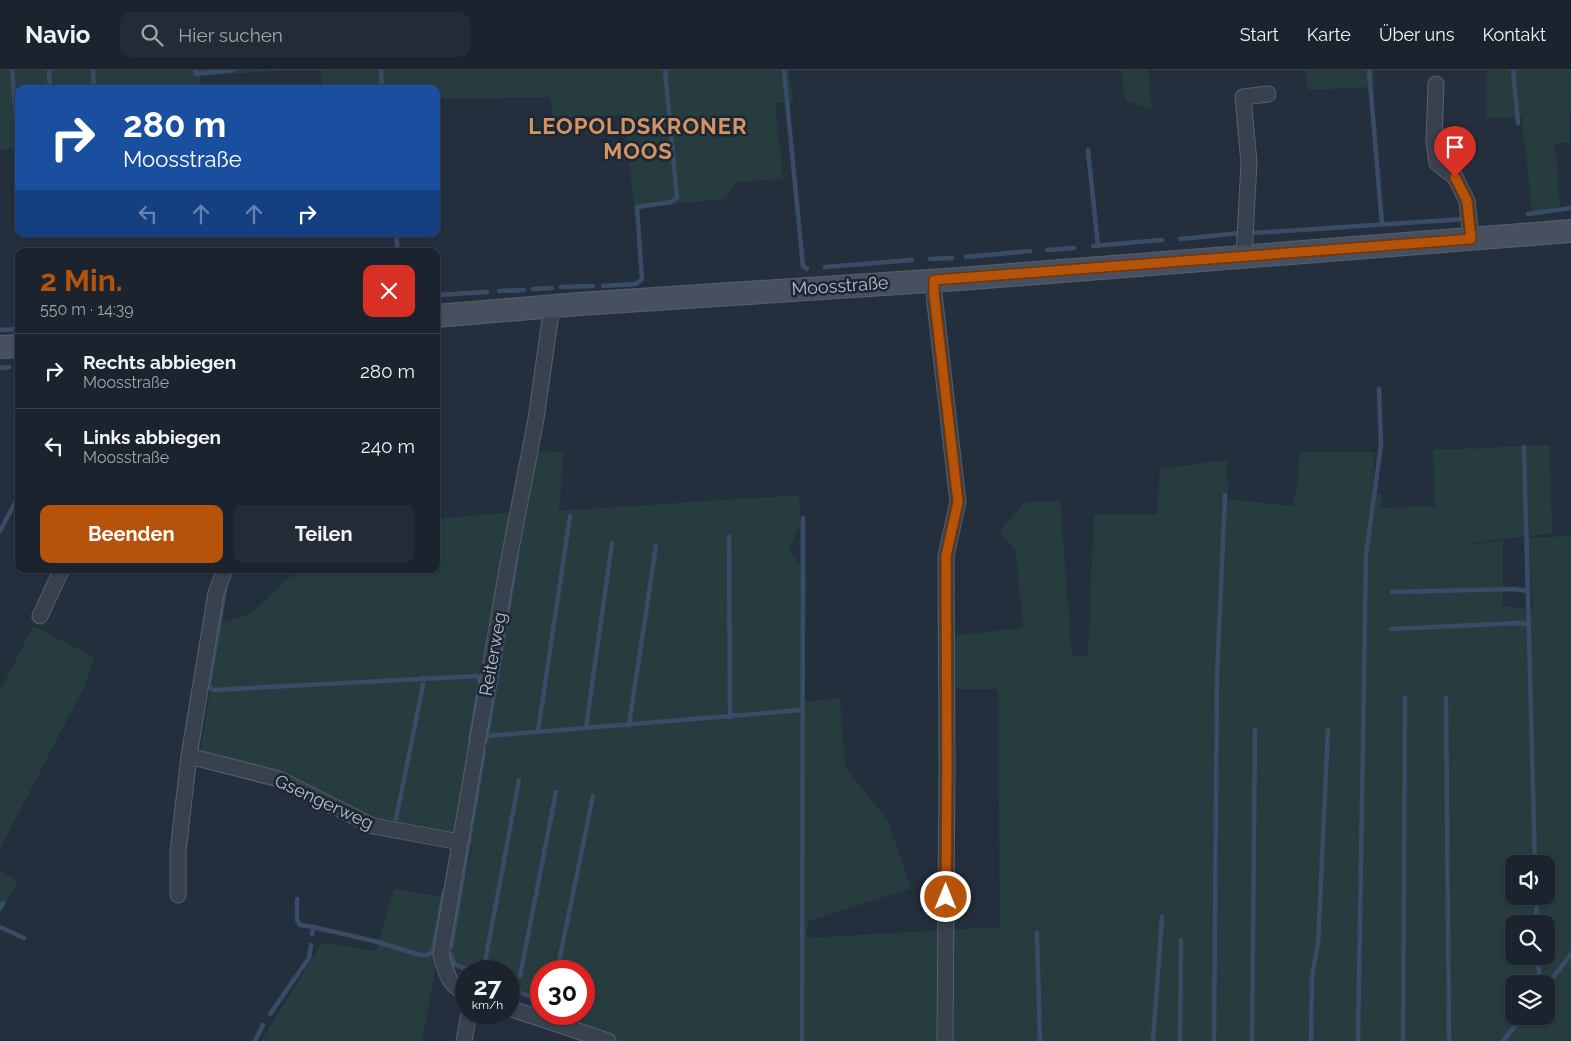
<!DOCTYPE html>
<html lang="de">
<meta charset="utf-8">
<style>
body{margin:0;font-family:Raleway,sans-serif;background:#242b36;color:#f1f3f6;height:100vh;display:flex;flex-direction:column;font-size:19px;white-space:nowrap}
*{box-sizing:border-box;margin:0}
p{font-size:16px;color:#a0a4aa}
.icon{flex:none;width:28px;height:28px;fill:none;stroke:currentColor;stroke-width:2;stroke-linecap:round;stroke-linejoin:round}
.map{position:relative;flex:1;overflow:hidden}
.side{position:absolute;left:15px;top:178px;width:425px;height:325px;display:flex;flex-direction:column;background:#1b232e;border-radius:10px;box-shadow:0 1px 4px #0004,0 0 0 1px #39404a}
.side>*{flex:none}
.hud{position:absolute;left:15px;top:15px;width:425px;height:152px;border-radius:10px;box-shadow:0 1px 4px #0004,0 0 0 1px #39404a;background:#1a4fa0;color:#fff;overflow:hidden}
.fabs{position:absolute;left:1505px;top:785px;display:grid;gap:10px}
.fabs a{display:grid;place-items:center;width:50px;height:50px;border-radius:10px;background:#1b232e;box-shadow:0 1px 4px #0004,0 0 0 1px #39404a;font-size:25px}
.speed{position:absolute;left:455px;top:890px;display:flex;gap:10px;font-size:25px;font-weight:700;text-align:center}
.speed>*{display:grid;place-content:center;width:65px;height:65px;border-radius:50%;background:#1b232e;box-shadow:0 1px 4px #0004,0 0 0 1px #39404a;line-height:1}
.speed small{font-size:12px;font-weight:400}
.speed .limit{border:8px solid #d22;background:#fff;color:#111}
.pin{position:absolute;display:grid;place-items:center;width:42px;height:42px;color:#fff;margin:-51px -21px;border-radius:50% 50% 50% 0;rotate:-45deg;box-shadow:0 0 5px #0007}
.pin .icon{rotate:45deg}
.me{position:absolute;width:55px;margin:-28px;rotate:0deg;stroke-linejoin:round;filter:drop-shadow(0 0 4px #0008)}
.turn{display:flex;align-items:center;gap:18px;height:105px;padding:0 25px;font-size:22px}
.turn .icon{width:65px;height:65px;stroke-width:2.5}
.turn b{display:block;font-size:35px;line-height:42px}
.lanes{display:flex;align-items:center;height:48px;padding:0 25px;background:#0003;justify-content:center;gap:25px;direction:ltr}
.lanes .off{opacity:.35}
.round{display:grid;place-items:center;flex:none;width:52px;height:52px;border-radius:10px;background:#242b36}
.headline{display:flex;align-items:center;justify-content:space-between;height:85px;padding:0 25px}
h1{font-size:30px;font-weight:700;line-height:38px;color:#b45309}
.button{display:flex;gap:10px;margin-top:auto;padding:10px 25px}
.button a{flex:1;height:58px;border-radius:10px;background:#b45309;color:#fff;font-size:20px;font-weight:700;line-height:58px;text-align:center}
.button a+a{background:#242b36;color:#f1f3f6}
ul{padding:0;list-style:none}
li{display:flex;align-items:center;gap:15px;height:75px;padding:0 25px;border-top:1px solid #39404a}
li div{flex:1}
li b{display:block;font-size:19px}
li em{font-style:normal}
header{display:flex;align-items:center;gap:30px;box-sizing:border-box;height:70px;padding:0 25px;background:#1b232e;border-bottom:1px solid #39404a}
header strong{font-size:24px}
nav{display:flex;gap:28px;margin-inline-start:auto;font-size:18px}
.search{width:350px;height:45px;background:#242b36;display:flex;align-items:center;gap:12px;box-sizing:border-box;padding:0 18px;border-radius:10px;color:#a0a4aa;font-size:19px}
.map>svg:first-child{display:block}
.green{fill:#263c3f;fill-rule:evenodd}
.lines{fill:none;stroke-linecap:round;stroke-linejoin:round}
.stream{stroke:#394c67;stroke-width:4.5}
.street-casing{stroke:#565f6c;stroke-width:17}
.secondary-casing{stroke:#565f6c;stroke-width:24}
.street{stroke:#38414e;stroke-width:15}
.secondary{stroke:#465061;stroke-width:22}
.route-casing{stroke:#753606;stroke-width:12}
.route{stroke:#b45309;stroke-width:9}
.labels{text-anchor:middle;stroke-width:5;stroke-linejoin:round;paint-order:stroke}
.street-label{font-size:18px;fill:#b4bcc9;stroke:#1d2633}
.district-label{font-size:22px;font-weight:bold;letter-spacing:1px;fill:#d59563;stroke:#1d2633}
</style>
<header>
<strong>Navio</strong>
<div class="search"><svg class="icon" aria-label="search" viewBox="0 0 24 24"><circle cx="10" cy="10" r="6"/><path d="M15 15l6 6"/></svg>Hier suchen</div>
<nav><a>Start</a><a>Karte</a><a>Über uns</a><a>Kontakt</a></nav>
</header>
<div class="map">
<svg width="1571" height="971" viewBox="0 0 1571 971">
<rect width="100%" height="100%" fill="#242f3e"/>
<path class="green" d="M0,0h287l-87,6 1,13h-182v59l-19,2z
M321,0h468l4,33h-18l8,76 -47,3 -12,17 -43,4 -47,2 -10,-90 -71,3 -3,-21 -114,2v-10h-114z
M1121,0h27l4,40 -26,-9z
M1306,0h68l1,17 -67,3z
M1487,0h84v42h-2l1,31h-15l5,68 -28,1 -10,-95 -36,1z
M1550,375l2,88 -103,13 54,-5v65l30,4 -6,-72 44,-2v505h-985l-13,-4 5,-18 -12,-5h18v-43h-43v32l-32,-13v-19l-43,1 -29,-11 -15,80h-161l61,-98 54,8 18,-62 67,11 11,-55 -102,-27 -170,-65 21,-130 30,-10 47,-44h138v-50l92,-8 9,-60 27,1 -5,59 240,-16 2,28 -12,27 18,25 -4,127 37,-4 5,69 42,52 24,69 -103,34 -2,16 194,-11 -2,-238h-46l-1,-53 72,-8 -7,-77 -17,-20 27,-29 34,-1 12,154 16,1 6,-141 63,-1 3,-45 67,-9 1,39 66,7v-12h2l4,-42h75l-3,42h9v14l54,-2 -2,-56zM1514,794h32v32h-32zM1514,854h32v32h-32zM1514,914h32v32h-32z
M33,556l61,31 -10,30 -84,162v-163l2,1z
M0,801l18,10 -18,34z"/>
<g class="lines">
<path class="stream" d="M12,0l4,47
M49,0l1,19
M93,0l1,19
M195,0l1,4 37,-4
M381,0l1,19
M784,0l19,196 4,3
M1369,0l13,154
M1513,0l5,53
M1088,80l10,96
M1528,144l43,-6
M1255,163l209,-14
M396,164l2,17
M1180,169l60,-6
M1093,176l69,-6
M1047,180l27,-2
M966,187l64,-6
M930,189l22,-1
M825,197l87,-7
M603,216l33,-2 6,-5 -5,-72 34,-5 6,-4 -12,-128
M561,217l32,-1
M533,219l19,-1
M499,221l25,-1
M436,225l51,-3
M0,260l19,-1
M0,298l9,-1
M1524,377l11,417
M0,461l19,-36
M729,466l1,181
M225,519l-16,95 1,4 3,2 265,-14 2,7 -10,57
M1392,522l123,-3 12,2
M1391,559l129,-6 8,1
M1446,628l3,343
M629,655l27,-179
M586,658l26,-185
M538,661l32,-215
M487,666l315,-26
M486,671l31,-186
M396,749l27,-134v-7
M1536,826l1,28
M297,829v21l3,5 13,2
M0,838l3,-5
M0,857l24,11
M1037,863l3,108
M312,864l1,-7 61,14 47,14h7l5,-4 11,-59
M451,877l33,-196
M451,885l3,9 17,7
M1538,891l2,23
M485,892l34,-182
M557,901l36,-175
M520,906l36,-184
M1546,917l25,-33
M509,918l32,13
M270,944l39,-56 2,-13
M571,944l5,2
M255,971l8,-16
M802,971l1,-523
M1153,971l9,-124
M1180,971l1,-101
M1214,971l3,-364 8,-182
M1252,971l3,-311
M1311,971l1,-66 6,-31 10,-215
M1358,971l8,-486 15,-110 -2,-56
M1403,971l2,-343
M1503,971l20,-25"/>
<g class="street-casing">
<path id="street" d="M1436,14l-2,57 3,22 18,14 12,24 4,38
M1244,186l5,-93 -6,-66 25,-3
M934,210v14l24,208 -12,54 1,212 -2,273
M40,546l22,-47
M189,686l90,23 94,47 87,16
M178,825v-44l11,-95 27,-163 9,-24
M466,923c-18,-8 -20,-21 -25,-39l67,-390 28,-145 16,-113
M509,938l99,33
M464,971l5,-27"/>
</g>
<g class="secondary-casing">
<path id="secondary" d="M436,246l143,-12 381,-25 611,-48
M0,277l19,-1"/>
</g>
<use href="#street" class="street"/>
<use href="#secondary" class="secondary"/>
</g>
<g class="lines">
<g class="route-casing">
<path id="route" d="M946,827l1,-129 -1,-212 12,-54 -24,-208v-14l537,-41 -4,-38 -12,-24"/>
</g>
<use href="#route" class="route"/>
</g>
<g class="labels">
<g class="street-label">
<text transform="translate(840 216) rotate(-4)" y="6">Moosstraße</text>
<text transform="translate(493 584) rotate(-80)" y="6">Reiterweg</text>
<text transform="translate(324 732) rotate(25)" y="6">Gsengerweg</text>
</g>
<g class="district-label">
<text x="638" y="64">LEOPOLDSKRONER<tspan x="638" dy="25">MOOS</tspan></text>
</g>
</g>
</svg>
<div class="fabs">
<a><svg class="icon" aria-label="sound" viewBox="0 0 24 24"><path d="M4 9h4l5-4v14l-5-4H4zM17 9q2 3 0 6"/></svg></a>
<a><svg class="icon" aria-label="search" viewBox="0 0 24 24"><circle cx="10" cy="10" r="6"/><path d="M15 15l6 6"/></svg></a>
<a><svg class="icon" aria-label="layers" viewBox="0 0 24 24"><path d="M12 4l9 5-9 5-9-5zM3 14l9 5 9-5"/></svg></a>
</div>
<div class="speed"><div>27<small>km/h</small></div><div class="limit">30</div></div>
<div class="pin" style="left:1455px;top:107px;background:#d93025"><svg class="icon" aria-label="arrive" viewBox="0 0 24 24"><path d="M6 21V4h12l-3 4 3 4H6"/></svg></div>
<svg class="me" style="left:946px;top:827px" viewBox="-20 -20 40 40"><circle r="17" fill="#b45309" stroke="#fff" stroke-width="3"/><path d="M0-11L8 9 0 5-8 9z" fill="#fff"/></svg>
<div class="hud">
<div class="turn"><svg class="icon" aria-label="right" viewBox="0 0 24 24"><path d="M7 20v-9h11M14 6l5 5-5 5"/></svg><div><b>280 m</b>Moosstraße</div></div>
<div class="lanes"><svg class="icon off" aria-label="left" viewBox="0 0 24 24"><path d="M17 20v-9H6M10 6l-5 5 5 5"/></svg><svg class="icon off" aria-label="ahead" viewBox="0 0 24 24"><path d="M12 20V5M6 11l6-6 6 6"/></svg><svg class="icon off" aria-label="ahead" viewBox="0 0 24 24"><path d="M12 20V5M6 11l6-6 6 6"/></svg><svg class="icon" aria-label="right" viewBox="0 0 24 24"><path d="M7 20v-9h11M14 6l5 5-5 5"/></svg></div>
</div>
<section class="side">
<div class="headline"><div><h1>2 Min.</h1><p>550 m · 14:39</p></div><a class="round" style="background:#d93025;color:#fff"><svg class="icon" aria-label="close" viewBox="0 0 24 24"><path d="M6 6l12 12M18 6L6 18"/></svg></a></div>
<ul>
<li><svg class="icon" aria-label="right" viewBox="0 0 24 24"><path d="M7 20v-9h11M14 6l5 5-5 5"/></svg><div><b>Rechts abbiegen</b><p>Moosstraße</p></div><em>280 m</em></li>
<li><svg class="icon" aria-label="left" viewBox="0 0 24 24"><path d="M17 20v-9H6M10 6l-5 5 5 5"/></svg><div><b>Links abbiegen</b><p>Moosstraße</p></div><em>240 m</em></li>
</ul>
<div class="button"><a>Beenden</a><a>Teilen</a></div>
</section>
</div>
